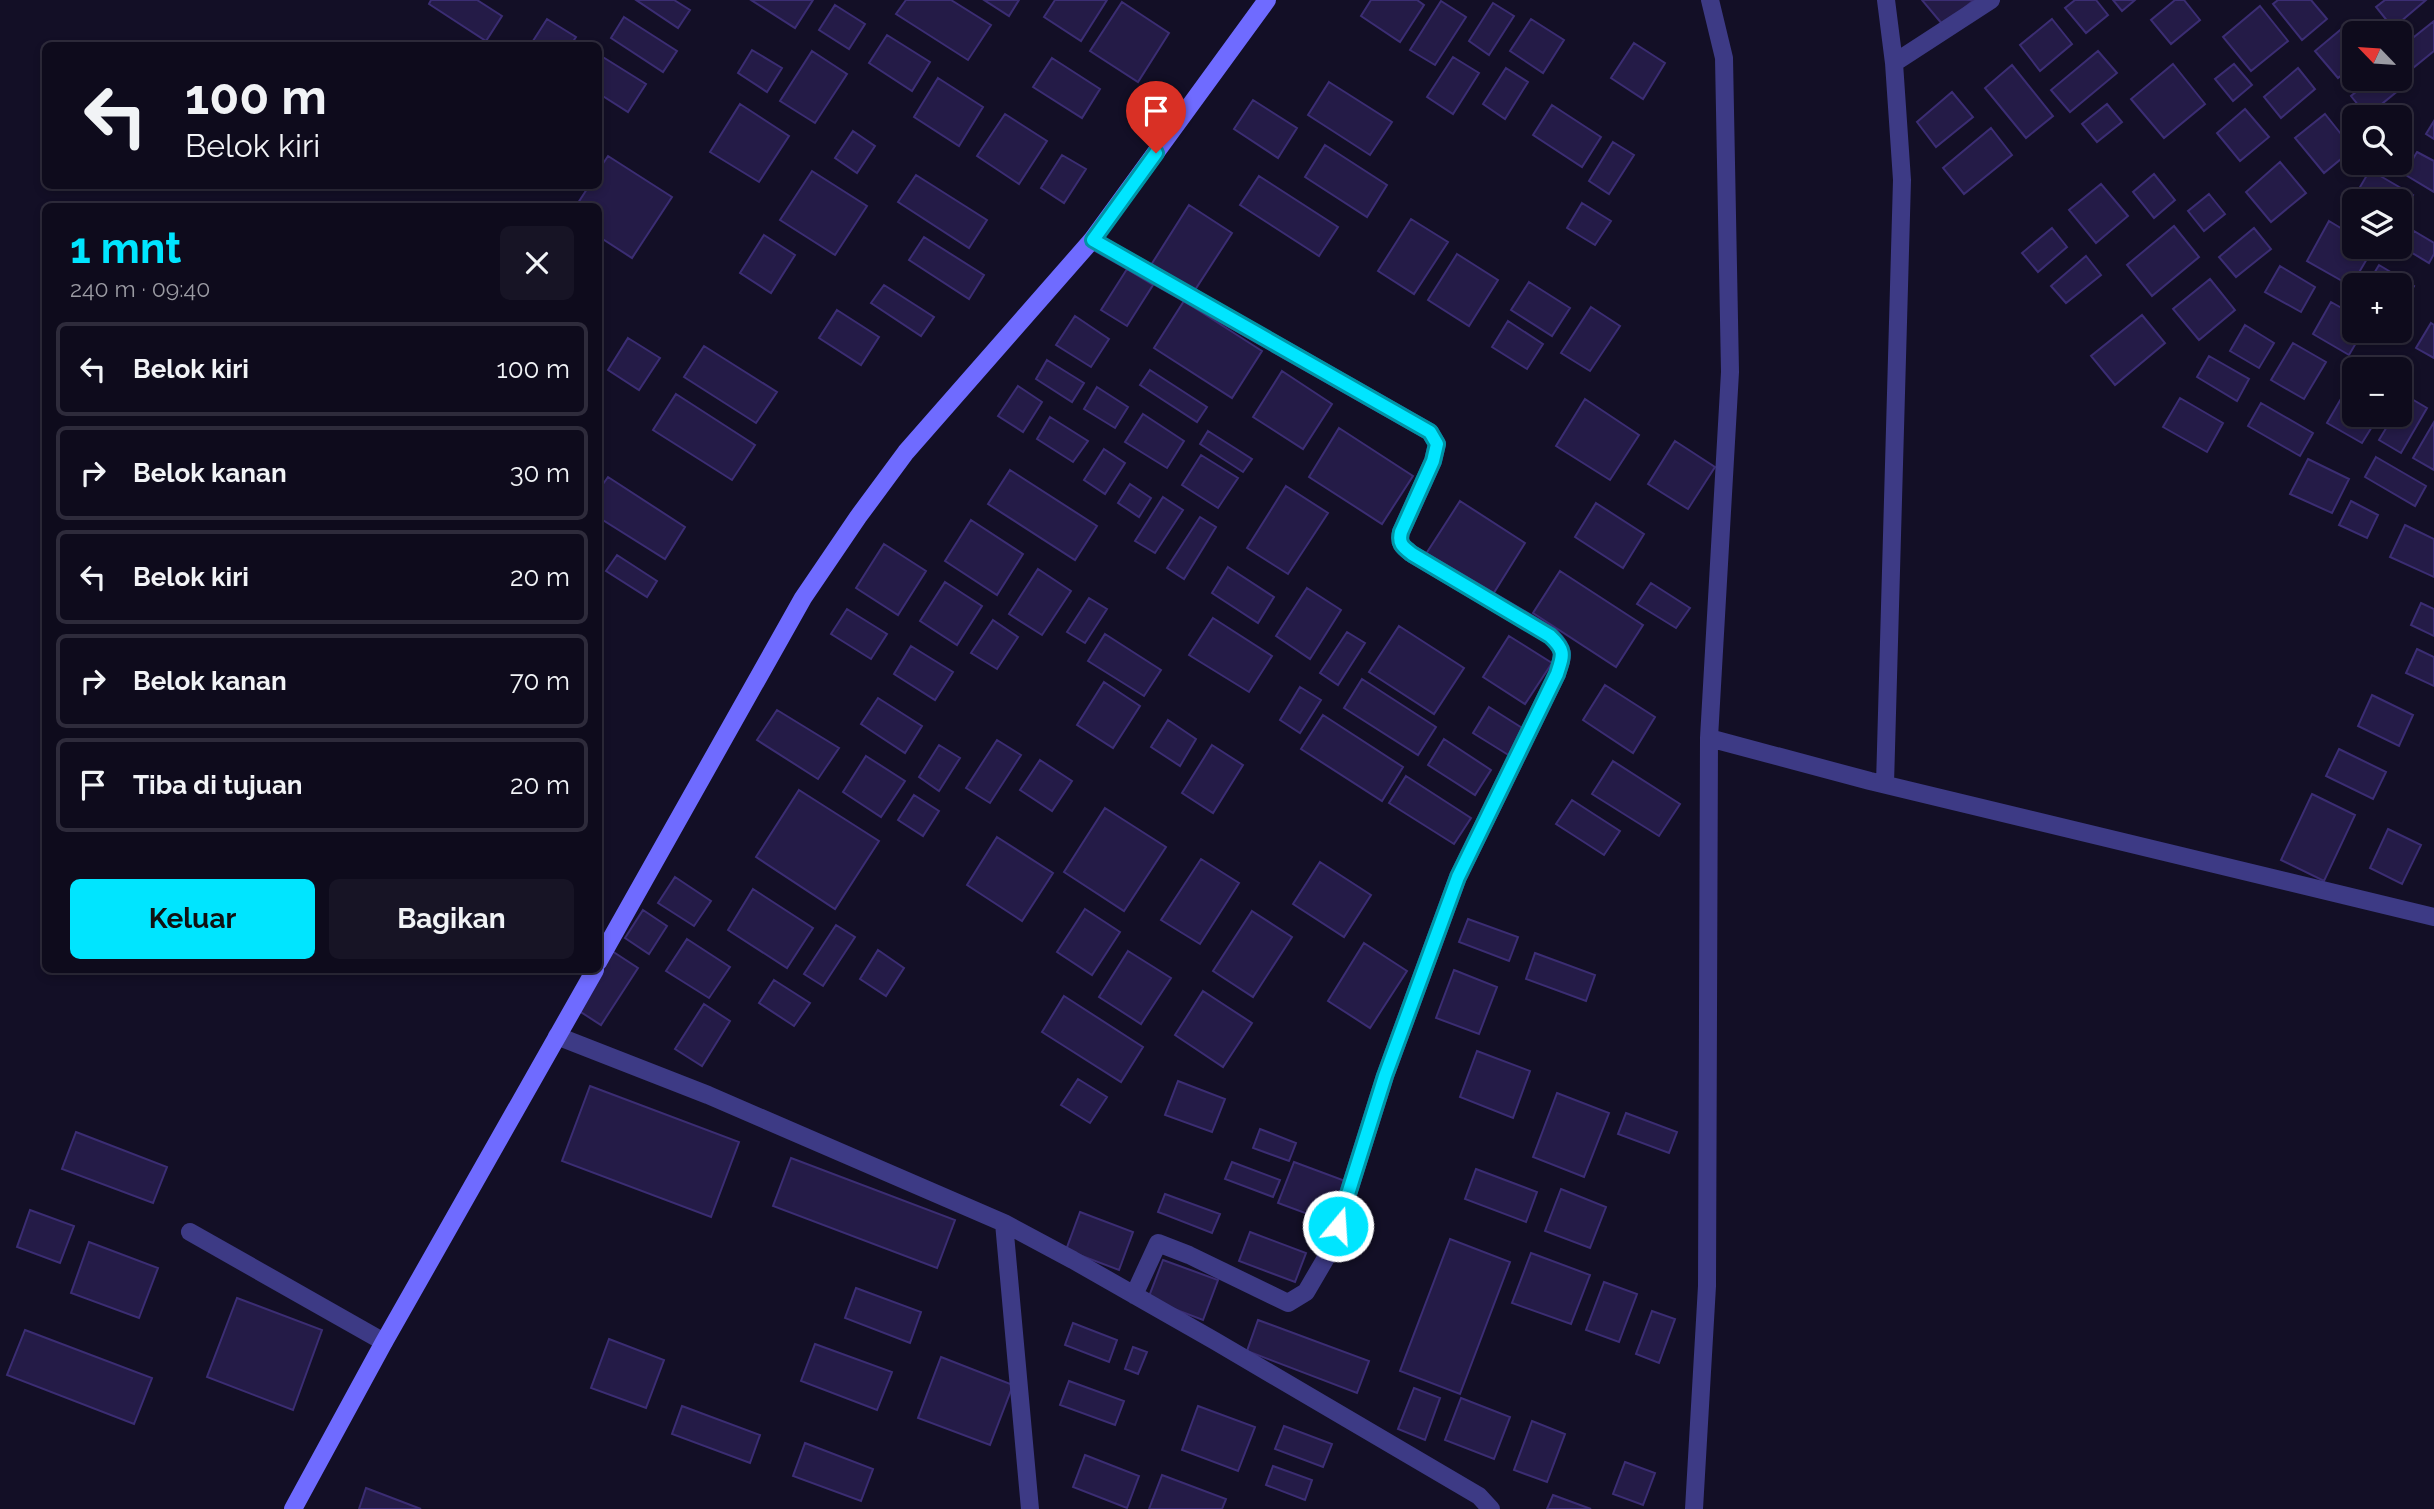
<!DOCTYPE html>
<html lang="id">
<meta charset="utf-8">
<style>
body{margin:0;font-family:Raleway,sans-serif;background:#171425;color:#f1f3f6;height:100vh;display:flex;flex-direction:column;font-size:26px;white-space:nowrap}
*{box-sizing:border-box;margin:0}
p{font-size:23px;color:#9b9ba3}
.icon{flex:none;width:38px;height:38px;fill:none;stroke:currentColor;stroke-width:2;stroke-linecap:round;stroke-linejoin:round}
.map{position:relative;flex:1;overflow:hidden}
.drawer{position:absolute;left:42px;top:203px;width:560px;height:770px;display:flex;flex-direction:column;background:#0e0b1c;border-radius:10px;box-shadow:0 4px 10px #0003,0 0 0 2px #2e2b3b}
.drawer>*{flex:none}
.banner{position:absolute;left:42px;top:42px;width:560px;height:147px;border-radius:10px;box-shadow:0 4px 10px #0003,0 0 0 2px #2e2b3b;background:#0e0b1c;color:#f1f3f6;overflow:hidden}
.needle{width:46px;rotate:295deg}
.buttons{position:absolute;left:2342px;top:21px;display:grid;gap:14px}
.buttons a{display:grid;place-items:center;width:70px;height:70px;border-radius:10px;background:#0e0b1c;box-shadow:0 4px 10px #0003,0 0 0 2px #2e2b3b;font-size:35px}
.pin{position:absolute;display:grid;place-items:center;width:60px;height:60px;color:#fff;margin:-72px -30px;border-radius:50% 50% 50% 0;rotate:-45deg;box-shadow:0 0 7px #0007}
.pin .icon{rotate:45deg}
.me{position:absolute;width:77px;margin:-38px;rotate:18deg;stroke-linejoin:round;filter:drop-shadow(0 0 5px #0008)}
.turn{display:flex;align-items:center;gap:24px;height:147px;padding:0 28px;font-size:32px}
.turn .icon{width:91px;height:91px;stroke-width:2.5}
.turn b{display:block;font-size:49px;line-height:60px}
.round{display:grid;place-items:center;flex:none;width:74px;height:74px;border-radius:10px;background:#171425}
.summary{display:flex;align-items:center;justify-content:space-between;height:119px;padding:0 28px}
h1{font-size:42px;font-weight:700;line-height:52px;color:#00e5ff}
.cta{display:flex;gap:14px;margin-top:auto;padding:14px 28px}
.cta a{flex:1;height:80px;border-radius:10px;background:#00e5ff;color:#111;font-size:28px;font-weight:700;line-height:80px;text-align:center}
.cta a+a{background:#171425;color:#f1f3f6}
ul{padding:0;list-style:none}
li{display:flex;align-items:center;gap:21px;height:94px;margin:0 14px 10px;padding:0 14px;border:4px solid #2e2b3b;border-radius:10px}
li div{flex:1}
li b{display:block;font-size:26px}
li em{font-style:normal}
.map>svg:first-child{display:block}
.building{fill:#241b47;stroke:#3b2d73;stroke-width:2}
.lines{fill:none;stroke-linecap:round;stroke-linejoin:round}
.minor{stroke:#3d3a85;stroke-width:18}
.secondary{stroke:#6f6bff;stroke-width:18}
.route-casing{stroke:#0095a6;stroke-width:18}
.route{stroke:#00e5ff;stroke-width:12}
</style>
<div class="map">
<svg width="2434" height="1509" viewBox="0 0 2434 1509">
<rect width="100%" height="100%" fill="#130f26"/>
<path class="building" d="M431,0h46l25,16 -16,25 -57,-37z
M636,0h38l16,10 -12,18z
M751,0h62l-18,28z
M906,0h45l40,25 -23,35 -72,-46z
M984,0h35l-10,16z
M1055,0h52l-26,41 -37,-24z
M1371,0h46l7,5 -24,37 -39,-26z
M1922,0h52l-31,25z
M2075,0h21l12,15 -22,18 -21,-25z
M2113,0h22l-13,11z
M2175,0h9l16,20 -29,24 -20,-24z
M2278,0h33l16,19 -25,21 -29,-36z
M2385,0h41l-33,28 -17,-21z
M1441,1l25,16 -31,48 -25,-15z
M1122,2l47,31 -31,49 -48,-31z
M1493,3l21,13 -25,39 -20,-14z
M835,5l30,19 -16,25 -30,-19z
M2260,6l28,35 -37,30 -28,-34z
M624,17l53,34 -14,21 -52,-34z
M547,19l29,18 -6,9h-30l-7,-5z
M1531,19l33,21 -21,33 -33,-22z
M2052,19l20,25 -32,27 -20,-26z
M2351,21l10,12h-7v32l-16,13 -23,-27z
M2434,21v30l-21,17 -14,-19z
M887,35l43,27 -18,29 -43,-28z
M1634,43l31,20 -22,36 -32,-21z
M752,50l30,18 -15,24 -29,-19z
M812,51l35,23 -32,49 -35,-22z
M2098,51l19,22 -47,39 -19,-22z
M598,54l48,30 -18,28 -30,-19z
M1453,57l26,16 -26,41 -26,-17z
M1052,58l48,31 -18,29 -49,-31z
M2173,64l32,40 -41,34 -33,-39z
M2234,64l18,21 -19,16 -18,-22z
M2012,65l41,51 -27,22 -41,-50z
M1506,68l22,14 -23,37 -22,-15z
M2298,68l17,21 -34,29 -17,-21z
M2399,77l6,8 -38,31 -16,-20 21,-17z
M938,78l45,29 -24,39 -45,-29z
M1329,82l63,40 -22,33 -62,-40z
M1952,92l21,25 -37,30 -19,-25z
M1253,100l44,28 -19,30 -44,-29z
M740,104l49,32 -30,46 -49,-30z
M2107,104l15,18 -25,20 -15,-18z
M1552,105l49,32 -19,30 -49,-32z
M2245,109l24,28 -29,24 -23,-28z
M1005,114l42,27 -28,43 -42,-28z
M2325,114l28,35 -29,24 -29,-35z
M2434,121v18l-8,-5z
M1991,128l21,27 -48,39 -21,-26z
M853,131l22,15 -18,27 -22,-15z
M1613,142l21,13 -25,39 -20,-13z
M1325,145l62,40 -20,32 -62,-40z
M2417,152l17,9v31l-30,-18z
M1062,155l24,14 -22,34 -23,-15z
M608,156l64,41 -40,61 -34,-22v-30h-22l13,-20h9v-15z
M2280,162l26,31 -35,29 -25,-30z
M2370,170l43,25 -14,24v-18h-45v5l-4,-2z
M812,171l55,35 -32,49 -55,-35z
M2154,174l21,26 -21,18 -21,-26z
M916,175l71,45 -18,28 -71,-46z
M1259,176l79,51 -19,29 -79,-51z
M2101,184l27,32 -32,27 -27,-33z
M2209,194l16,20 -21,17 -16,-20z
M1582,203l29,18 -16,24 -28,-17z
M1189,205l43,28 -39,60 -42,-28z
M1411,219l37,23 -34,52 -36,-23z
M2329,221l25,15v11h20l-23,39 -44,-25z
M2174,226l25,31 -47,39 -25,-31z
M2052,228l15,19 -29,25 -16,-19z
M2254,228l17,21 -35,28 -17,-20z
M2414,231l20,12v11l-5,9 -25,-15z
M764,235l31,20 -24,38 -31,-20z
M924,237l60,38 -15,24 -60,-39z
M1457,254l41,26 -29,46 -41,-26z
M2086,256l15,19 -35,28 -15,-17z
M2379,265l35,21 -15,26v-27h-32z
M2280,266l35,21 -14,25 -36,-20z
M1127,269l26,16 -26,41 -26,-16z
M2210,279l25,31 -36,30 -26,-31z
M1529,282l41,26 -18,28 -41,-26z
M884,285l50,32 -13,19 -50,-33z
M1184,301l78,50 -30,47 -78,-50z
M2331,302l23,13v16h9l-14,24 -36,-21z
M1591,307l29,19 -30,45 -29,-18z
M837,310l42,27 -18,28 -42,-27z
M2142,315l23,28 -50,42 -24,-29z
M1075,316l34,23 -18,28 -35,-22z
M1508,321l35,23 -16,25 -35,-22z
M2431,323l3,2v33l-18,-10z
M2245,325l29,18 -15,25 -29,-17z
M628,338l32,20 -21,32 -31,-20z
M2293,343l33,19 -22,37 -33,-19z
M704,346l73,46 -21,31 -72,-46z
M2209,356l40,23 -12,22 -40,-24z
M1047,360l37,23 -12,19 -36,-23z
M1150,370l57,37 -10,15 -57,-37z
M1282,371l50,33 -29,45 -50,-32z
M1018,386l24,16 -19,30 -25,-16z
M1097,387l31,20 -13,21 -31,-19z
M676,394l79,51 -23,35 -79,-50z
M2405,395l22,13 -26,45 -22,-13 15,-25h5v-10z
M2342,397l12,6v12l24,2 -16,26 -35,-20z
M2180,398l43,25 -16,29 -44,-25z
M1585,399l54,36 -29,45 -54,-34z
M2261,403l52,30 -13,23 -52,-30z
M1143,414l41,27 -17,27 -42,-26z
M1050,417l38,24 -15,21 -36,-23z
M2434,422v48l-21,-12z
M1339,428l74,48 -31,48 -73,-47z
M1208,431l44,28 -9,13 -43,-28z
M1675,441l40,26 -27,42 -40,-25z
M1104,449l21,14 -20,31 -21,-14z
M1201,455l37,23 -20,30 -36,-23z
M2376,457l50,29 -11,20 -50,-29z
M2308,459l41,20 -17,34 -42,-19z
M1010,470l87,56 -22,34 -87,-56z
M608,477l77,50 -20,32 -67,-42v-26z
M1130,484l21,14 -12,19 -21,-14z
M1286,486l42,27 -40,61 -41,-26z
M1163,497l20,13 -28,43 -20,-12z
M1460,501l65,42 -35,56 -66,-42z
M2351,501l27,14 -11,23 -28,-13z
M1596,503l48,31 -21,34 -48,-31z
M1200,517l16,10 -32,52 -17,-11z
M971,520l52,34 -26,41 -52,-34z
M2405,525l29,14v38l-44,-20z
M884,544l42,27 -28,44 -42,-27z
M617,555l40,26 -10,16 -41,-26z
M1228,567l46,30 -16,26 -46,-30z
M1038,569l33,22 -29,44 -33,-21z
M1560,571l83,54 -27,42 -83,-54z
M945,582l37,24 -25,39 -37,-24z
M1651,583l39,25 -14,20 -39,-24z
M1307,588l34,22 -31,49 -34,-23z
M1089,598l18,11 -22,34 -18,-11z
M2421,603l13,6v27l-23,-11z
M847,609l40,25 -16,25 -40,-25z
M1213,618l59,38 -23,36 -60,-37z
M993,620l25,17 -21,32 -26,-16z
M1399,626l65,42 -30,46 -65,-42z
M1347,632l18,11 -27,42 -18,-12z
M1105,634l56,36 -17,26 -56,-35z
M1509,636l43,27 -27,41 -42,-27z
M911,646l42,26 -18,28 -41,-26z
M2417,649l17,8v29l-28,-13z
M1362,679l74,48 -18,28 -74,-47z
M1104,682l36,24 -27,42 -36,-23z
M1605,685l50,32 -22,36 -50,-33z
M1300,687l21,13 -21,33 -20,-13z
M2372,695l41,20 -14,31 -41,-20z
M878,698l44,28 -17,27 -44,-29z
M1489,707l38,24 -17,25 -37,-23z
M777,710l62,38 -21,31 -61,-39z
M1323,715l80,52 -21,34 -81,-52z
M1168,720l28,19 -16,27 -29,-19z
M1444,739l47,31 -16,25 -47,-30z
M997,740l24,15 -31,48 -24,-15z
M939,745l21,13 -21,33 -20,-14z
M1212,745l31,20 -30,48 -31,-20z
M2339,749l47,23 -13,27 -47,-23z
M866,756l39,25 -24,36 -38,-25z
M1040,760l32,21 -20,30 -32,-21z
M1613,761l67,43 -21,32 -67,-42z
M1406,776l65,42 -17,26 -65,-41z
M799,790l80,51 -44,68 -79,-52z
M2312,794l43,21 -31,66 -43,-21z
M914,795l25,16 -16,25 -25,-16z
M1572,800l48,31 -16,24 -48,-31z
M1105,808l61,39 -42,64 -60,-39z
M2388,829l33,16 -19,39 -32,-16z
M997,837l56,36 -31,48 -55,-36z
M1201,859l38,24 -39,61 -39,-24z
M1320,862l51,33 -27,42 -51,-33z
M675,877l36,24 -17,25 -36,-23z
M753,889l60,39 -26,40 -59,-38z
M1085,909l35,23 -28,43 -35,-23z
M643,910l24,16 -18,28 -24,-16z
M1252,911l40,26 -39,60 -40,-26z
M1468,919l50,18 -9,24 -50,-19z
M836,925l19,12 -32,49 -19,-12z
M687,939l43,28 -21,31 -43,-27z
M1364,943l43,28 -37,57 -42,-27z
M878,950l26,18 -18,28 -26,-17z
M612,951l26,17 -37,57 -25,-16z
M1128,951l43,27 -30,46 -42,-27z
M1535,953l60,22 -9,26 -60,-22z
M1454,970l43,17 -18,47 -43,-16z
M774,980l36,23 -16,23 -35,-23z
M1203,991l49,32 -29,44 -48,-32z
M1064,996l79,51 -22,35 -79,-50z
M704,1004l26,17 -28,45 -27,-17z
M1477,1051l53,20 -17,47 -53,-21z
M1078,1079l29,18 -17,26 -29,-18z
M1178,1081l47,18 -13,33 -47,-17z
M590,1086l149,56 -28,75 -149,-56z
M1557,1093l52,20 -25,64 -51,-20z
M1626,1113l51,19 -8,21 -51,-19z
M1260,1129l36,14 -7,18 -36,-13z
M76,1132l91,35 -14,36 -91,-34z
M791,1158l164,62 -18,48 -164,-62z
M1232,1162l48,18 -7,17 -48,-18z
M1294,1162l54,20 -16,41 -54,-20z
M1476,1169l61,23 -11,30 -61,-23z
M1561,1189l45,18 -16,41 -45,-17z
M1165,1194l55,20 -8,19 -54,-21z
M30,1210l44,16 -14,37 -43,-16z
M1080,1212l53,20 -14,38 -53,-20z
M1250,1232l56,21 -11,29 -56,-21z
M1450,1239l60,23 -50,132 -60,-23z
M89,1242l69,26 -19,50 -68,-25z
M1531,1253l59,22 -19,49 -59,-21z
M1163,1260l55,20 -15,40 -55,-21z
M1604,1282l33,12 -18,48 -33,-12z
M856,1288l65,24 -11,31 -65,-25z
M237,1298l85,32 -29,80 -86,-33z
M1652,1311l23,8 -16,44 -23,-9z
M1258,1320l111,41 -12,32 -110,-42z
M1073,1323l44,17 -8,22 -44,-17z
M25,1330l127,48 -18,46 -127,-49z
M609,1339l55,21 -18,48 -55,-20z
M815,1344l77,28 -15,38 -76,-29z
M1133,1347l14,5 -9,22 -13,-5z
M941,1357l72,28 -23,60 -72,-27z
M1069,1381l55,20 -9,24 -55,-20z
M1414,1388l26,10 -15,42 -27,-11z
M1461,1398l49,19 -16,42 -49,-19z
M682,1406l78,29 -10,28 -78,-29z
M1198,1406l57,21 -17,44 -56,-21z
M1532,1421l33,13 -18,48 -33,-12z
M1284,1426l48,18 -9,23 -48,-18z
M805,1443l68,26 -12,32 -68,-25z
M1085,1455l54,21 -12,32 -54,-21z
M1625,1462l30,11 -12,32 -30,-11z
M1273,1466l39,14 -7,20 -39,-15z
M1162,1475l64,24 -4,10h-73z
M366,1488l55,21h-62z
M1553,1495l38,14h-44z"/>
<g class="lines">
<path class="minor" d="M1894,63l97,-63
M1092,240l338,192 7,12 -4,17 -32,71c-3,12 2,15 11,22l139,82c15,15 12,19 6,38l-99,203 -73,199 -55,175 -24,41 -18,11 -99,-48 -31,-12 -24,52
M1709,738l161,43 564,136
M1885,784l17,-604 -8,-117 -8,-63
M557,1036l151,59 296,128 69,37 142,81 264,155 12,13
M1004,1223l26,286
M190,1232l194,110
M1694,1509l13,-223 2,-548 21,-366 -6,-314 -14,-58"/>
<path class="secondary" d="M598,962l205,-364 55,-81 48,-65 186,-212 175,-240
M293,1509l91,-167 211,-372"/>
</g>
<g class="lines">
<g class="route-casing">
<path id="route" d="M1156,153l-63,87 337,192 7,12 -4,17 -32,71c-3,12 2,15 11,22l138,82c16,15 13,19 7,38l-99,203 -73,199 -47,150"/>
</g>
<use href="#route" class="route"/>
</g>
</svg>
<div class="buttons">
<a><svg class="needle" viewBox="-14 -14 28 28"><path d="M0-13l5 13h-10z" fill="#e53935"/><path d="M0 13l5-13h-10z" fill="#9b9ba3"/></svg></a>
<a><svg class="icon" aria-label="search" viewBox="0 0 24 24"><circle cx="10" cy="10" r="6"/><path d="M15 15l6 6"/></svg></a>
<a><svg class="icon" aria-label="layers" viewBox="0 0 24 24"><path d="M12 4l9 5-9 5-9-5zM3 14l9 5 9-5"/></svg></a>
<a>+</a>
<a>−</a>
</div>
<div class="pin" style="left:1156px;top:153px;background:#d93025"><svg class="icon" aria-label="arrive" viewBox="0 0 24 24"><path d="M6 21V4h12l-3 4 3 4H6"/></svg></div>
<svg class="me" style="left:1338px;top:1226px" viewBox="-20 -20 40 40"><circle r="17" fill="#00e5ff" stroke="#fff" stroke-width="3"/><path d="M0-11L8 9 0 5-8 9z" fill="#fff"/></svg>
<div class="banner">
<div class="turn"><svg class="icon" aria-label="left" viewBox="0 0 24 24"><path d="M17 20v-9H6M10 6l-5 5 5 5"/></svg><div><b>100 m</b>Belok kiri</div></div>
</div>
<section class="drawer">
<div class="summary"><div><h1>1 mnt</h1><p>240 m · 09:40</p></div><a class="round"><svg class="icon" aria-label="close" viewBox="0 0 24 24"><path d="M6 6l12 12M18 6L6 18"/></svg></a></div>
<ul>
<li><svg class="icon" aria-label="left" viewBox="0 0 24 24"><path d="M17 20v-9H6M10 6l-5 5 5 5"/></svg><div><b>Belok kiri</b></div><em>100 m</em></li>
<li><svg class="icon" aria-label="right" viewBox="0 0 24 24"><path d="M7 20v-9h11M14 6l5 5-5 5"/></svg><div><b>Belok kanan</b></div><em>30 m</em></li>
<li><svg class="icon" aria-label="left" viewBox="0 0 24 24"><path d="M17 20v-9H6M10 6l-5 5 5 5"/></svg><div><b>Belok kiri</b></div><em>20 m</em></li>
<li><svg class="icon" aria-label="right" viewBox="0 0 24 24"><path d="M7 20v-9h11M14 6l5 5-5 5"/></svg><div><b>Belok kanan</b></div><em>70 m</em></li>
<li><svg class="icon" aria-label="arrive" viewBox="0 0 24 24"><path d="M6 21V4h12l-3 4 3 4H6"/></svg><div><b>Tiba di tujuan</b></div><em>20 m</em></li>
</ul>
<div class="cta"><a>Keluar</a><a>Bagikan</a></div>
</section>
</div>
